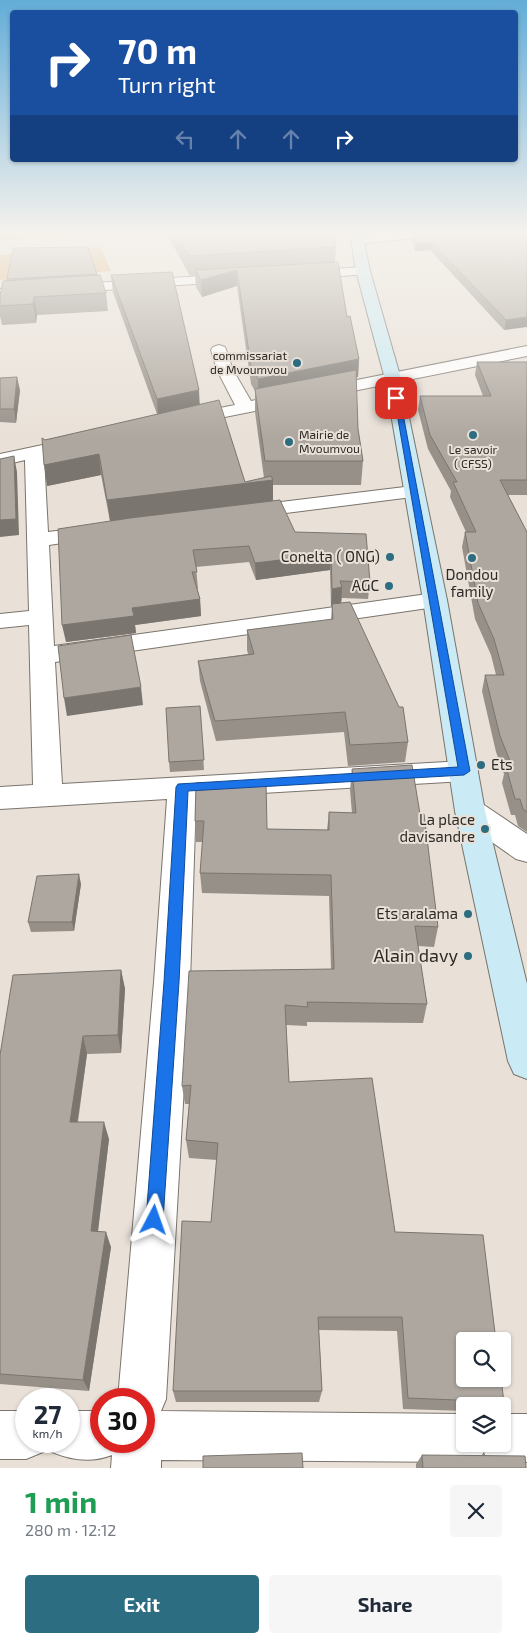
<!DOCTYPE html>
<meta charset="utf-8">
<style>
body{margin:0;font-family:"Exo 2",sans-serif;background:#f6f6f7;color:#1f2937;height:100vh;display:flex;flex-direction:column;font-size:19px;white-space:nowrap}
*{box-sizing:border-box;margin:0}
p{font-size:16px;color:#747a83}
.icon{flex:none;width:28px;height:28px;fill:none;stroke:currentColor;stroke-width:2;stroke-linecap:round;stroke-linejoin:round}
.map{position:relative;height:1468px;overflow:hidden}
.panel{display:flex;flex-direction:column;background:#fff;flex:1}
.panel>*{flex:none}
.guide{position:absolute;left:10px;top:10px;width:508px;height:152px;border-radius:5px;box-shadow:0 1px 4px #0004;background:#1a4fa0;color:#fff;overflow:hidden}
.controls{position:absolute;left:456px;top:1332px;display:grid;gap:10px}
.controls a{display:grid;place-items:center;width:55px;height:55px;border-radius:5px;background:#fff;box-shadow:0 1px 4px #0004;font-size:25px}
.speed{position:absolute;left:15px;top:1388px;display:flex;gap:10px;font-size:25px;font-weight:700;text-align:center}
.speed>*{display:grid;place-content:center;width:65px;height:65px;border-radius:50%;background:#fff;box-shadow:0 1px 4px #0004;line-height:1}
.speed small{font-size:12px;font-weight:400}
.speed .limit{border:8px solid #d22;background:#fff;color:#111}
.pin{position:absolute;display:grid;place-items:center;width:42px;height:42px;color:#fff;margin:-21px;border-radius:10px;box-shadow:0 2px 8px #0006}
.me{position:absolute;width:55px;margin:-28px;rotate:4deg;stroke-linejoin:round;filter:drop-shadow(0 0 4px #0008)}
.turn{display:flex;align-items:center;gap:18px;height:105px;padding:0 25px;font-size:22px}
.turn .icon{width:65px;height:65px;stroke-width:2.5}
.turn b{display:block;font-size:35px;line-height:42px}
.lanes{display:flex;align-items:center;height:48px;padding:0 25px;background:#0003;justify-content:center;gap:25px;direction:ltr}
.lanes .off{opacity:.35}
.round{display:grid;place-items:center;flex:none;width:52px;height:52px;border-radius:5px;background:#f6f6f7}
.headline{display:flex;align-items:center;justify-content:space-between;height:85px;padding:0 25px}
h1{font-size:30px;font-weight:700;line-height:38px;color:#1e9e55}
.cta{display:flex;gap:10px;margin-top:auto;padding:10px 25px}
.cta a{flex:1;height:58px;border-radius:5px;background:#2d6d81;color:#fff;font-size:20px;font-weight:700;line-height:58px;text-align:center}
.cta a+a{background:#f6f6f7;color:#1f2937}
.map>svg:first-child{display:block}
.green{fill:#dfad70}
.lines{fill:none;stroke-linecap:round;stroke-linejoin:round}
.street-casing{stroke:#7a746c;stroke-width:2}
.secondary-casing{stroke:#7a746c;stroke-width:2}
.street{fill:#fff;fill-rule:evenodd}
.secondary{fill:#caebf5;fill-rule:evenodd}
.wall{fill:#969089}
.shaded-wall{fill:#7a756f}
.building{fill:#aea79f;stroke:#7a756f}
.route{fill:#1a73e8;stroke:#114b97}
.poi-dot{fill:#2d6d81;stroke:#e9e1d8;stroke-width:2}
.labels{text-anchor:middle;stroke-width:4;stroke-linejoin:round;paint-order:stroke}
.far-poi-label{font-size:12px;fill:#2d2a27;stroke:#e9e1d8;text-anchor:end}
.poi-label{font-size:15px;fill:#2d2a27;stroke:#e9e1d8;text-anchor:end}
.near-poi-label{font-size:18px;fill:#2d2a27;stroke:#e9e1d8;text-anchor:end}
</style>
<div class="map">
<svg width="527" height="1468" viewBox="0 0 527 1468">
<rect width="100%" height="100%" fill="#e9e1d8"/>
<path class="green" d="M0,233h129l-129,8z
M101,247l10,24 -111,9v-25z"/>
<g class="lines">
<g class="street-casing">
<path id="street" d="M384,233h45l-6,4 -66,7 -6,-4 6,-4z
M363,267l7,4 -2,3 -66,5 -7,-4 7,-4z
M234,274l7,4 -2,3 -239,16v-8z
M219,345l6,2 8,23 18,31 276,-55v10l-342,69 -6,-1 -3,-4 3,-4 56,-11 -18,-35 -6,-20 2,-3z
M80,437l7,2 2,4 -2,4 -43,9 4,76 48,-6 8,1 3,5 -3,5 -8,1 -47,7 5,101 381,-53 8,2 4,5 -4,5 -8,2 -380,55 7,122 402,-23 10,3 4,7 -4,7 -10,3 -268,16 -6,185 -24,417 -5,12 304,3v30h37v-30h25v48h-25l-17,-7 -1,-3 -2,3 -17,7 -304,-2v8h-50l1,-13c-20,8 -41,5 -60,-3l-4,-10 -5,10 -17,7h-26v-48h26v30h43v-30h32v30h43v-42h-26l36,-417 13,-183 -167,10v-22l33,-2 -4,-160 -29,3v-14l29,-3 -4,-151 -25,6v-12z
M413,486l7,2 3,4 -3,4 -173,22 -7,-2 -3,-4 3,-4 7,-2z
M470,800l11,3 46,31v28l-11,-3 -57,-40 -4,-8 4,-8z"/>
</g>
<g class="secondary-casing">
<path id="secondary" d="M350,233h12l8,38 31,108 46,221 38,211 42,173v95l-13,-5 -6,-13 -53,-250 -32,-211 -38,-221 -29,-108z"/>
</g>
<use href="#street" class="street"/>
<use href="#secondary" class="secondary"/>
</g>
<path class="wall" d="M166,233h168l2,14 -1,15 12,55 12,42 -1,18h-2l2,52 5,32 -2,24h-88v16l22,31 75,50 -2,17 -26,-1 -1,5 67,139 -3,20 -57,4 -4,-34 -128,9 -16,-60 -2,-20 50,-7 -1,-4v-20l84,-10 1,-15 -1,1 -1,-36 -74,10 -7,-18 -53,5 2,22h-1l3,10 1,17 -66,9 1,8 -70,9 44,-121 -9,-46 -54,11 -2,-46 112,-26 -44,-122 -2,-17 89,129 45,78 19,-4 -9,-66v-21l-4,-7 -14,-98 -35,11 -6,-10 -1,-12 -5,1z
M413,233h114l-23,97 -74,-80 -15,1 -3,-11z
M88,247l9,28 9,18 2,18 -71,4 -1,8 -34,2 -2,-9v-20l7,-17z
M477,362h50v133h-19l19,37v300l-9,-6 -3,-11h-4l-9,-32 2,-9 -8,-22 -14,-61 3,-16h11l-5,-20 -16,-36 -13,-72 3,-15h1l-16,-35 1,-6 -23,-42 -10,-39 2,-14h63l-8,-21z
M0,378l20,12 -4,33 -16,-1z
M200,706l4,64 -34,2 -1,-10z
M352,769l86,158 -4,20 -16,-1 9,58 -4,19 -116,-1v4l-21,-1 3,57 106,150 109,170 -3,4h-36v5l-62,-2 -6,-78 -78,-1 3,61 -3,11h-143l-3,-11 38,-169 6,-62 -28,-2 -3,-18 3,-36h-4l-3,-18 149,-117 -2,-73 -127,-3 -2,-20 3,-31h-7l-1,-21 1,-38 71,46 60,1 2,-18 23,1 -2,-23z
M81,884l-7,47 -43,1 -3,-10z
M121,970l4,19 -4,64 -34,1 -9,68 31,17 -11,93 13,15 -22,144 -89,-7v-329z
M422,1455l104,13h-110v-4z"/>
<path class="shaded-wall" d="M431,242l-1,8 -15,1 1,-8z
M237,270v16l-35,11 -1,-17z
M34,297l3,18 -1,8 -3,-19z
M527,317v10l-23,3 2,-10z
M359,359l-1,18 -100,20v-18z
M17,377l3,13 -4,33 -2,-14z
M199,390l1,20 -42,8 -1,-19z
M99,454l2,21 -54,11 -3,-21z
M14,456l3,16 2,63 -19,2v3v-20z
M273,480v21l-163,20 -3,-21z
M331,554l-1,16 -74,10 -1,-17z
M342,587l-1,17 -10,2 1,-17z
M200,599l1,17 -66,9 1,8 -70,9 -4,-17 70,-17z
M141,687l2,18 -76,11 -3,-18z
M79,874l2,10 -7,47 -2,-9z
M121,970l4,19 -4,64 -3,-18z
M83,1036l4,18 -12,84 -5,-16z
M104,1122l5,17 -13,107 -5,-15z
M106,1232l5,15 -22,144 -6,-11z"/>
<path class="building" d="M176,233h158l2,14 -147,9z
M414,233h113v84l-21,3 -75,-78 -15,1z
M88,247l9,27 -90,5 6,-31z
M338,262l9,55 3,-1 9,43 -101,20 -7,-13 -14,-96 -36,10 -6,-10z
M172,272l27,118 -42,9 -46,-124z
M100,275l6,18 -72,4 -1,7 -33,2v-10l3,-15z
M477,362h50v118h-27l27,52v280l-4,-3 -3,-10h-5l-9,-32 6,-1 -12,-30 -15,-61h19l-10,-36 -16,-36 -13,-71h11l-23,-50h4l-27,-47 -10,-39h71z
M356,370l2,59 5,32h-98l-10,-72z
M17,377l-3,32h-14v-31z
M219,400l26,82 26,-6 2,4 -166,20 -8,-46 -55,11 -2,-27 3,2z
M14,456l2,63 -16,1v-61z
M280,500l15,32 71,2 4,48 -30,-1 2,6 -10,2 -1,-35 -76,9 -6,-17 -56,4 4,22h-5l8,27 -68,9 2,8 -72,9 -4,-96 72,-11z
M350,602l49,105h4l5,35 -58,3 -5,-33 -130,9 -17,-60 56,-7 -7,-24 86,-11 -1,-15z
M131,635l10,52 -77,11 -6,-52z
M200,706l4,54 -35,2 -3,-54z
M412,765l8,49h4l14,113 -23,-1 12,78 -120,-2 1,5 -23,-2 4,77 83,-4 23,154 88,3 13,106h-31v38h36l3,23 -96,-4 -6,-81h-84l4,74h-149l9,-170 29,1 7,-79 -32,-3 5,-55 -9,1 7,-115 145,-2 -3,-94 -131,-2 4,-52h-9l1,-38 70,-1 1,47 62,1v-18l27,1 -4,-44z
M79,874l-7,48h-44l9,-46z
M121,970l-3,65 -35,1 -13,86h34l-13,109 15,1 -23,148 -83,-6v-319l13,-80z
M302,1453l1,15h-100v-12z
M422,1455l103,1 1,12h-103z"/>
<linearGradient id="sky" x2="0" y2="1"><stop stop-color="#63add8"/><stop offset="0.53" stop-color="#f5f2ed"/><stop offset="1" stop-color="#f5f2ed" stop-opacity="0"/></linearGradient>
<rect width="527" height="439" fill="url(#sky)"/>
<path class="route" d="M394,396l6,2 70,373 -6,4 -276,16 -9,191 -16,238 -2,6 -7,3 -6,-3 -2,-6 18,-238 12,-195 2,-3 280,-17z"/>
<g class="poi-dot">
<circle cx="297" cy="363" r="5"/>
<circle cx="473" cy="435" r="5"/>
<circle cx="289" cy="442" r="5"/>
<circle cx="390" cy="557" r="5"/>
<circle cx="472" cy="558" r="5"/>
<circle cx="389" cy="586" r="5"/>
<circle cx="481" cy="765" r="5"/>
<circle cx="485" cy="829" r="5"/>
<circle cx="468" cy="914" r="5"/>
<circle cx="468" cy="956" r="5"/>
</g>
<g class="labels">
<g class="far-poi-label">
<text x="287" y="360">commissariat<tspan x="287" dy="14">de Mvoumvou</tspan></text>
<text x="299" y="439" text-anchor="start">Mairie de<tspan x="299" dy="14">Mvoumvou</tspan></text>
<text x="473" y="454" text-anchor="middle">Le savoir<tspan x="473" dy="14">( CFSS)</tspan></text>
</g>
<g class="poi-label">
<text x="380" y="562">Conelta ( ONG)</text>
<text x="472" y="580" text-anchor="middle">Dondou<tspan x="472" dy="17">family</tspan></text>
<text x="379" y="591">AGC</text>
<text x="491" y="770" text-anchor="start">Ets</text>
<text x="475" y="825">La place<tspan x="475" dy="17">davisandre</tspan></text>
<text x="458" y="919">Ets aralama</text>
</g>
<g class="near-poi-label">
<text x="458" y="962">Alain davy</text>
</g>
</g>
</svg>
<div class="controls">
<a><svg class="icon" aria-label="search" viewBox="0 0 24 24"><circle cx="10" cy="10" r="6"/><path d="M15 15l6 6"/></svg></a>
<a><svg class="icon" aria-label="layers" viewBox="0 0 24 24"><path d="M12 4l9 5-9 5-9-5zM3 14l9 5 9-5"/></svg></a>
</div>
<div class="speed"><div>27<small>km/h</small></div><div class="limit">30</div></div>
<div class="pin" style="left:396px;top:398px;background:#d93025"><svg class="icon" aria-label="arrive" viewBox="0 0 24 24"><path d="M6 21V4h12l-3 4 3 4H6"/></svg></div>
<svg class="me" style="left:154px;top:1220px" viewBox="-20 -20 40 40"><path d="M0-17L14 15 0 8-14 15z" fill="#1a73e8" stroke="#fff" stroke-width="4"/></svg>
<div class="guide">
<div class="turn"><svg class="icon" aria-label="right" viewBox="0 0 24 24"><path d="M7 20v-9h11M14 6l5 5-5 5"/></svg><div><b>70 m</b>Turn right</div></div>
<div class="lanes"><svg class="icon off" aria-label="left" viewBox="0 0 24 24"><path d="M17 20v-9H6M10 6l-5 5 5 5"/></svg><svg class="icon off" aria-label="ahead" viewBox="0 0 24 24"><path d="M12 20V5M6 11l6-6 6 6"/></svg><svg class="icon off" aria-label="ahead" viewBox="0 0 24 24"><path d="M12 20V5M6 11l6-6 6 6"/></svg><svg class="icon" aria-label="right" viewBox="0 0 24 24"><path d="M7 20v-9h11M14 6l5 5-5 5"/></svg></div>
</div>
</div>
<section class="panel">
<div class="headline"><div><h1>1 min</h1><p>280 m · 12:12</p></div><a class="round"><svg class="icon" aria-label="close" viewBox="0 0 24 24"><path d="M6 6l12 12M18 6L6 18"/></svg></a></div>
<div class="cta"><a>Exit</a><a>Share</a></div>
</section>
